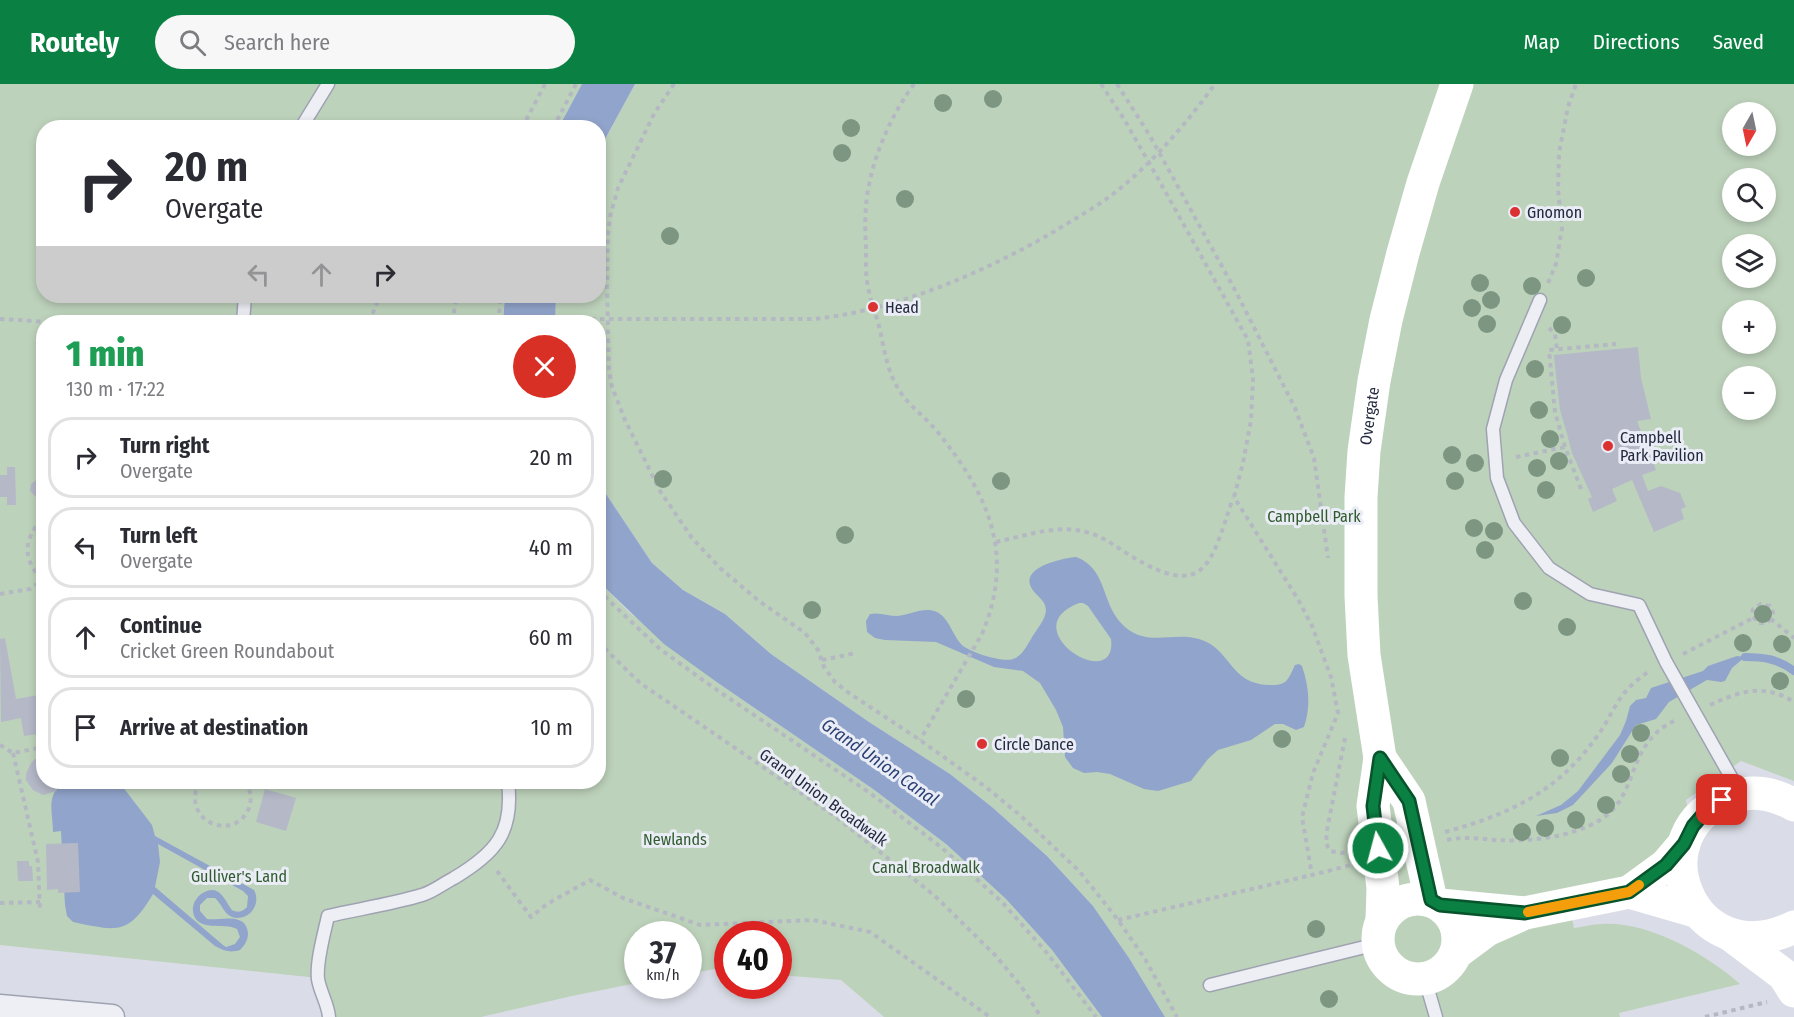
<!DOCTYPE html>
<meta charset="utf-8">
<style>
body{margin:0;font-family:"Fira Sans Condensed",sans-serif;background:#f7f7f7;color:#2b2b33;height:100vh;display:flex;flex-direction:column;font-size:22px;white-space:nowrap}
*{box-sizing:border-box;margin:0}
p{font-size:20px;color:#7c7c81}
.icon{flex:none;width:33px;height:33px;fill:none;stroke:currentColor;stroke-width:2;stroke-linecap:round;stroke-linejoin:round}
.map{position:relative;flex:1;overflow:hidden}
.sheet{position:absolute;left:36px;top:231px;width:570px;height:474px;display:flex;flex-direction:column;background:#fff;border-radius:24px;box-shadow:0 3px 9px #0003}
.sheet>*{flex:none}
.hud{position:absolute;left:36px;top:36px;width:570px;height:183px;border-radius:24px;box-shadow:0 3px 9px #0003;background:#fff;color:#2b2b33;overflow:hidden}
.needle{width:39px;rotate:189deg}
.controls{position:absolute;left:1722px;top:18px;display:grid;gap:12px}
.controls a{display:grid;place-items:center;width:54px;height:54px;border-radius:50%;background:#fff;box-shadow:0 3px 9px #0003;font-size:30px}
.speed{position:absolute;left:624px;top:837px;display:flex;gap:12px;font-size:30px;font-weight:700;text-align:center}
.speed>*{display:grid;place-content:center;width:78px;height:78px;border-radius:50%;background:#fff;box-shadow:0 3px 9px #0003;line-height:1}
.speed small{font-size:15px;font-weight:400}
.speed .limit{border:9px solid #d22;background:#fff;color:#111}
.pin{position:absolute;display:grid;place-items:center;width:51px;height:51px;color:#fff;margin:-26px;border-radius:12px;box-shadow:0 3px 9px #0006}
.me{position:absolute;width:66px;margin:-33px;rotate:353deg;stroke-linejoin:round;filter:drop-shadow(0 0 4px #0008)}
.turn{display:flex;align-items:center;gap:21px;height:126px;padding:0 30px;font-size:27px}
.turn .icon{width:78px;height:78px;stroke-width:2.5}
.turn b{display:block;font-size:42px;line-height:51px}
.lanes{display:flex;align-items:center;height:57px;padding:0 30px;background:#0003;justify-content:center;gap:30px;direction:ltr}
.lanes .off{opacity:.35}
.round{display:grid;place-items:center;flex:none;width:63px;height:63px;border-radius:32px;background:#f7f7f7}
.summary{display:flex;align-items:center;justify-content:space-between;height:102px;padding:0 30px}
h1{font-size:36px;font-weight:800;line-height:45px;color:#1e9e55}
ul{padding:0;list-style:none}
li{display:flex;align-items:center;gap:18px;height:81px;margin:0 12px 9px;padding:0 18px;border:3px solid #e1e1e2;border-radius:24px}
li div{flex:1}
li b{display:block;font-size:22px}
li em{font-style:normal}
header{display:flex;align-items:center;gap:36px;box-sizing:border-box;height:84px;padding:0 30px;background:#0b8043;color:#fff}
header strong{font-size:28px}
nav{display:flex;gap:33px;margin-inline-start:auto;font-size:21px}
.search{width:420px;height:54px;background:#f7f7f7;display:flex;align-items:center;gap:15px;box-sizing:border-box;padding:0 21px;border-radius:33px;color:#7c7c81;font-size:22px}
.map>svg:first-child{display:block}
.green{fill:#bdd2bb;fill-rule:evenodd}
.water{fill:#91a4cb;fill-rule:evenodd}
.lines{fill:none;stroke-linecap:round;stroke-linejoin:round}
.stream{stroke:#91a4cb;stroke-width:8}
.building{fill:#b4b8c7}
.lane-casing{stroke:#9fa3b1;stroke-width:15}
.street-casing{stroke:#9fa3b1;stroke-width:27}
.path{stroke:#b4b8c2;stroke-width:4;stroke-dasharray:4.5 4.5;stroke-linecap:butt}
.lane{stroke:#edeff5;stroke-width:12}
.street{stroke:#edeff5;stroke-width:24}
.secondary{stroke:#fff;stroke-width:33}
.path-bridge{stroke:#b4b8c2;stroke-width:4;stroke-dasharray:4.5 4.5;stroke-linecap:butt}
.tree{fill:#7d9682}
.route-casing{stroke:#07532c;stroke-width:15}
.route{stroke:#0b8043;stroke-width:10}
.slow{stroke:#f59e0b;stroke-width:10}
.poi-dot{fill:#db3130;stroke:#eaedf5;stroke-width:2}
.labels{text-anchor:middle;stroke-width:6;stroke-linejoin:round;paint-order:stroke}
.poi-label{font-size:16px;fill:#23293e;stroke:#eaedf5;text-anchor:start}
.street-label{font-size:16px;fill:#23293e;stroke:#eaedf5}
.park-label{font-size:16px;fill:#315b2f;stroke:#eaedf5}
.water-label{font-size:18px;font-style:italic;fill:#2a4075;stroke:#eaedf5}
</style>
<header>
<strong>Routely</strong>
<div class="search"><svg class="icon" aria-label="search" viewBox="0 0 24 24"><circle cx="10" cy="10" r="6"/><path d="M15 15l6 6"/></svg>Search here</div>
<nav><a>Map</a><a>Directions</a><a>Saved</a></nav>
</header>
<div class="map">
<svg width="1794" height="933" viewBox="0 0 1794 933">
<rect width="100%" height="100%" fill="#dadde7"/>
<path class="green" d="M0,0h582l-23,43 -515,1v168h461l-2,26h-459v460h554l1,-200 30,30 89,71 155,106 73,55 60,55 46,51 50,67h-218l-43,-37 -62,-5 -1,-41h-50l-1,36 -13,-1 -25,5 -1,-40h-50l-1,49 -65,13 -91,21h-152l-11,-39 -318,-33z
M635,0h1159v697l-53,-20 -55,39 6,27 -26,38 -97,39 5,24c9,-1 18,-4 28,-4 46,-3 104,30 138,60l-121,29 1,4h-455l-36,-59 -36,-52 -46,-50 -55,-49 -42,-33 -81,-52 -98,-68 -46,-40 -42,-24 -31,-27 -50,-75 -3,-6 -1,-160h-43l1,-26h42l1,-146zM1732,28h34v34h-34zM1732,94h34v34h-34zM1732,160h34v34h-34zM1732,226h34v34h-34zM1732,292h34v34h-34z"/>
<path class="water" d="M582,0h53l-36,66 -1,-22 -39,-1z
M505,212h51l-1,26h-52z
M598,398l54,81 31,27 42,24 46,40 98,68 81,52 42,33 55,49 46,50 36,52 36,59h-63l-50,-67 -46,-51 -60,-55 -73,-55 -155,-106 -54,-39 -65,-62z
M1076,473c31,11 25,45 45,66 24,26 50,8 78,16 32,9 30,45 70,46 19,1 19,-6 26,-20l4,-1 3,2c7,21 9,40 2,61l-8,3 -13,-6h-8l-24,16 -33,10 -10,9 -17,22 -33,10 -14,-2 -34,-15 -13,-2 -13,1 -11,-5 -8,-11 -2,-30 -7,-17 -16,-27 -17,-12 -29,-4 -58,-25 -51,-2 -10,-2 -8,-6 -1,-11 4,-7c9,-2 18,2 27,2 14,-1 26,-10 40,-4 13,7 15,23 25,33 7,7 41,18 51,14 9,-3 13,-12 18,-20 4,-8 14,-18 15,-28 0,-11 -9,-14 -14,-22 -14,-22 32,-31 44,-32zM1079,519h4l5,3 23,33c7,57 -100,-10 -32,-36z
M1737,572l8,1 -13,11 -7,13 -4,1 -14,-2 -38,22 -13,17 -20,6 -24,38 -39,42 -16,8 -21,3 25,-11 17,-14 42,-56 6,-14 4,-15 6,-6 10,-2 5,-10 52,-17 5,-5z
M68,698h51l33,43 3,11 99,54c8,15 -6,32 -22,27 -9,-4 -10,-13 -17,-19h-8l-7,7v6l7,8c12,2 39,-8 41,14 0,7 -3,12 -8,17 -10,3 -16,1 -25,-4l-62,-52c-25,42 -36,37 -80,28l-6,-6 -2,-11 -4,-74 -8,1c0,-20 -9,-41 15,-50zM158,760l85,47 5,5 -1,11c-4,5 -10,6 -15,3 -8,-11 -13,-28 -31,-16 -5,4 -9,11 -8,17 2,22 32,11 44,18l3,8 -5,7 -9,3 -3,-2 -68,-58 5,-25z"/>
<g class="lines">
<path class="stream" d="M1745,573c19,0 33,2 49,14"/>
</g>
<path class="building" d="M1638,263l3,31 10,41 -14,2 19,49 -14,5 6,16 13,-5 19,7 6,14 -5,2 3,10 -30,13 -22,-52 -20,9 5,12 -24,11 -5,-13 4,-2 -20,-44 -5,-19 -7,-24 -5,-44 -1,-11z
M7,383h8l1,38h-9v-8h-7v-22h7z
M39,394l5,1v19h-7l-7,-7 1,-7z
M5,554l11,61 28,-5v39l-20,3 -3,-18 -20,4 -1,-83z
M44,673v25h19l-7,9 -13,4 -10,-5 -7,-10v-6l5,-11 4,-4z
M259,698h16l-10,7z
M265,705l31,9 -10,33 -30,-9z
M78,759l2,49 -22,1v-4l-11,1 -1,-46z
M17,777h12v5h3l1,15h-15z"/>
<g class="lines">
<g class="lane-casing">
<path id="lane" d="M301,44l27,-44
M1540,216l-34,80 -13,49 4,49 17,45 35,45 41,26 49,11 27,57 74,131
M243,238l2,-26
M1425,895l11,38
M1210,901l167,-41
M329,933c-1,-13 -9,-25 -11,-38 -2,-17 6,-45 10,-63 31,-7 64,-12 94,-21 11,-3 22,-12 32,-17 42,-25 60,-46 54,-96"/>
</g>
<g class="street-casing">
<path id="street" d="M0,923l112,10"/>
</g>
<path class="path" d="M674,0l-20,30 -36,74 -8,29 -2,18 -1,51 2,84 3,17 13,33 35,71 32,47 28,30 39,33 46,32 13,17 6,17 11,15 14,11 71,47 67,48 34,28 59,56 38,48 27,39 32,58
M914,0c-25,34 -44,79 -48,121 -1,14 -1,28 0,41 0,14 -1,31 3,45 2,12 7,23 10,35 5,22 8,45 20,64 10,16 25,26 37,40 52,64 80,123 46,204l-62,106
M1101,0l23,35 36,63 88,158 5,39 -2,41 -8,43 -9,34 65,104 13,25 19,51 7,36 -25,60 -11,44 10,58 39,-10
M1117,0l33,52 85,154 60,118 19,50 14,100
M522,44l23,-44
M553,44l23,-44
M1548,199l8,-19 6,-36 -4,-39 1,-36 9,-46 8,-23
M0,235l50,3
M573,235h240c82,-8 172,-47 242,-88 21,-13 43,-25 62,-40 37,-30 70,-68 98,-107
M369,238l11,-26
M408,238l44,-2
M452,238l5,-26
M499,238l1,-26
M1549,244l6,6 2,15
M1516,373l49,-10
M1581,405l-16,-42 -10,-35 -6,-62 67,-6
M996,458c29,-6 60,-18 90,-10 17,4 30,15 45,24 76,46 80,6 102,-58
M598,506l62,59 54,39 156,105 71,54 61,55 45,51 49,64
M0,510l30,-5 11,-8c-4,-7 -12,-17 -13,-26 -3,-14 7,-29 16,-39
M1771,535l-4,4h-9l-6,-8 1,-6 8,-5 9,2 3,6 -2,7 23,19
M598,558l42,41 196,134 99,79 60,59 26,31 20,31
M1683,570l70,-36
M822,576l34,-7
M1710,621c30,-14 54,-22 84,-3
M1345,654l-18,92 -1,13 4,8 11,2 9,-1
M0,661l13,8 31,-6
M13,669l25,109 2,50
M199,698c-19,40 36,61 50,26 3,-9 2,-18 -4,-26
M1445,748c65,-18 113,-40 153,-97 9,-12 15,-27 24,-39 7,-10 18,-18 27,-25
M1447,756c17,-4 33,-1 50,0 33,2 75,-3 103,-20 41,-25 24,-76 76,-100
M497,787l34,46 16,-13 43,-24 33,18 77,27 113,-5 57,12 120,85
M0,819l40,-1
M1118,836l194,-45
M1705,933l62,-15"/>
<use href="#lane" class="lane"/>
<use href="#street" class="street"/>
<g class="secondary">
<path d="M1380,674l29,43 22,99"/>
<path d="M1794,721c-19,-11 -40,-16 -62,-8 -98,33 -42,181 62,130"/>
<path d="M1629,808l69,20"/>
<circle cx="1418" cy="855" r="40"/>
<path d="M1440,821l85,8"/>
<path id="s1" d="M1382,835l1,-31 -10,-82 7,-48 -16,-103 -3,-59v-99l3,-46 10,-70 12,-61 17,-67 20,-70 34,-99"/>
<path d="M1731,851l53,40 10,16"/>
<path d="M1456,869l31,-23 38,-17 104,-21 37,-27 18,-21"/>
</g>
<path class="path-bridge" d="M452,236l121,-1"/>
</g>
<g class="tree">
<circle cx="993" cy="15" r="9"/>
<circle cx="943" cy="19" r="9"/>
<circle cx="851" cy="44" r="9"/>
<circle cx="842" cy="69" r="9"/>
<circle cx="905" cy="115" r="9"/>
<circle cx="670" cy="152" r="9"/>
<circle cx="1586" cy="194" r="9"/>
<circle cx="1480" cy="199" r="9"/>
<circle cx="1532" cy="202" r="9"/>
<circle cx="1491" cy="216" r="9"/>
<circle cx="1472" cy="224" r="9"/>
<circle cx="1487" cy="240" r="9"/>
<circle cx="1562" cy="241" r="9"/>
<circle cx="1535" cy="285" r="9"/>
<circle cx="1539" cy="326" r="9"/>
<circle cx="1550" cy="355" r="9"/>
<circle cx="1452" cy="371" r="9"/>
<circle cx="1559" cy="377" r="9"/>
<circle cx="1475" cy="379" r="9"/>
<circle cx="1537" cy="384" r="9"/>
<circle cx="663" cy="395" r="9"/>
<circle cx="1001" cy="397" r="9"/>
<circle cx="1455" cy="397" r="9"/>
<circle cx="1546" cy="406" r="9"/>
<circle cx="1474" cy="444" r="9"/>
<circle cx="1494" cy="447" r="9"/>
<circle cx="845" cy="451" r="9"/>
<circle cx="1485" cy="466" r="9"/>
<circle cx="1523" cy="517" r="9"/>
<circle cx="812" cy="526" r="9"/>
<circle cx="1763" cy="530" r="9"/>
<circle cx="1567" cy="543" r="9"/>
<circle cx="1743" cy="559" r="9"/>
<circle cx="1782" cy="560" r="9"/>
<circle cx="1780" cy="597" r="9"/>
<circle cx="966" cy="615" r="9"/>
<circle cx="1641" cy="649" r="9"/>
<circle cx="1282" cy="655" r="9"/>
<circle cx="1630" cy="670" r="9"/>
<circle cx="1560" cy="674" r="9"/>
<circle cx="1621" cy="690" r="9"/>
<circle cx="1606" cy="721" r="9"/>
<circle cx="1576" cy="736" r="9"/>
<circle cx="1545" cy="744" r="9"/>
<circle cx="1522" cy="748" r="9"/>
<circle cx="1316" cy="845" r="9"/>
<circle cx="1329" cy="915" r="9"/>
</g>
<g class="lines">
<g class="route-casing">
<path id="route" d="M1378,764l-5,-42 7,-48 29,43 22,99 9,5 85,8 104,-21 37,-27 18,-21 9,-18 13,-15 16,-11"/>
</g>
<use href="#route" class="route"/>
<path class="slow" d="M1528,828l101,-20 10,-7"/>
</g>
<g class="poi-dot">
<circle cx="1515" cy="128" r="6"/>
<circle cx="873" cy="223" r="6"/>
<circle cx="1608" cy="362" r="6"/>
<circle cx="982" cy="660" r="6"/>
</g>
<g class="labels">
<g class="poi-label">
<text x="1527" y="134">Gnomon</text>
<text x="885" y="229">Head</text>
<text x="1620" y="359">Campbell<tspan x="1620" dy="18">Park Pavilion</tspan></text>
<text x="994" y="666">Circle Dance</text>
</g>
<g class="street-label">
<text dy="6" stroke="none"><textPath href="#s1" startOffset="506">Overgate</textPath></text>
<text transform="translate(824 713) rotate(36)" y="6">Grand Union Broadwalk</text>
</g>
<g class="park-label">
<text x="1314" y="438">Campbell Park</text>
<text x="675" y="761">Newlands</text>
<text x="926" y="789">Canal Broadwalk</text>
<text x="239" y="798">Gulliver's Land</text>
</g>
<g class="water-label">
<text transform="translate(880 678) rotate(35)" y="6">Grand Union Canal</text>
</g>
</g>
</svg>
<div class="controls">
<a><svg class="needle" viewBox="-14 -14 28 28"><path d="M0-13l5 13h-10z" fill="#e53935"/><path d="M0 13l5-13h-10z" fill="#7c7c81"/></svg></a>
<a><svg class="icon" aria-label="search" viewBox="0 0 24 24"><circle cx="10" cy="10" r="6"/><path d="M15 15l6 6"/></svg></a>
<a><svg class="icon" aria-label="layers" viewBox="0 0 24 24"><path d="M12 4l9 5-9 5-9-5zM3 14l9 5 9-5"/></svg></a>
<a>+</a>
<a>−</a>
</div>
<div class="speed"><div>37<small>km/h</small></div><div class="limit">40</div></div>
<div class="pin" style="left:1722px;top:716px;background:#d93025"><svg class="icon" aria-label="arrive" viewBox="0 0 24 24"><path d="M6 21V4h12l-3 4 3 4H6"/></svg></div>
<svg class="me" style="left:1378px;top:764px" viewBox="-20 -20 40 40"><circle r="17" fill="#0b8043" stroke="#fff" stroke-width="3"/><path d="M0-11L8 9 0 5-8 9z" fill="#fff"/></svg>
<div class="hud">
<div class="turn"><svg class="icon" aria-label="right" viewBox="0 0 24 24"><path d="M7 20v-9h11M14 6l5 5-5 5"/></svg><div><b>20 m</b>Overgate</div></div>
<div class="lanes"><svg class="icon off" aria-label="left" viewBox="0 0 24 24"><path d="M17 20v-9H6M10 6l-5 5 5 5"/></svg><svg class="icon off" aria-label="ahead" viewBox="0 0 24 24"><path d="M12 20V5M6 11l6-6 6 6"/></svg><svg class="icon" aria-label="right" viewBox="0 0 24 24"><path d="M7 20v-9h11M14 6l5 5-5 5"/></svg></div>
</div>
<section class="sheet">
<div class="summary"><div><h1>1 min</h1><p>130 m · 17:22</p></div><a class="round" style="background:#d93025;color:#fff"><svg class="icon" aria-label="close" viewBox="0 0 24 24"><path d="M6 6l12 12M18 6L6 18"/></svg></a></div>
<ul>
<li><svg class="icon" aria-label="right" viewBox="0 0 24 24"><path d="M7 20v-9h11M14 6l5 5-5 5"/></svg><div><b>Turn right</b><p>Overgate</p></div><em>20 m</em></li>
<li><svg class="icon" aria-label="left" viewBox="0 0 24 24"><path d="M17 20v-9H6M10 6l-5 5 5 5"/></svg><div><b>Turn left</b><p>Overgate</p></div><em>40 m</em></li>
<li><svg class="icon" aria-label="ahead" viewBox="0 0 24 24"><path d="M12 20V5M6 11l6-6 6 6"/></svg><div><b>Continue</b><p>Cricket Green Roundabout</p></div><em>60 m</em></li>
<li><svg class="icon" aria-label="arrive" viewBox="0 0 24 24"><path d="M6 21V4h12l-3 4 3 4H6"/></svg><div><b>Arrive at destination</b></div><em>10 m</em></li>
</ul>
</section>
</div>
